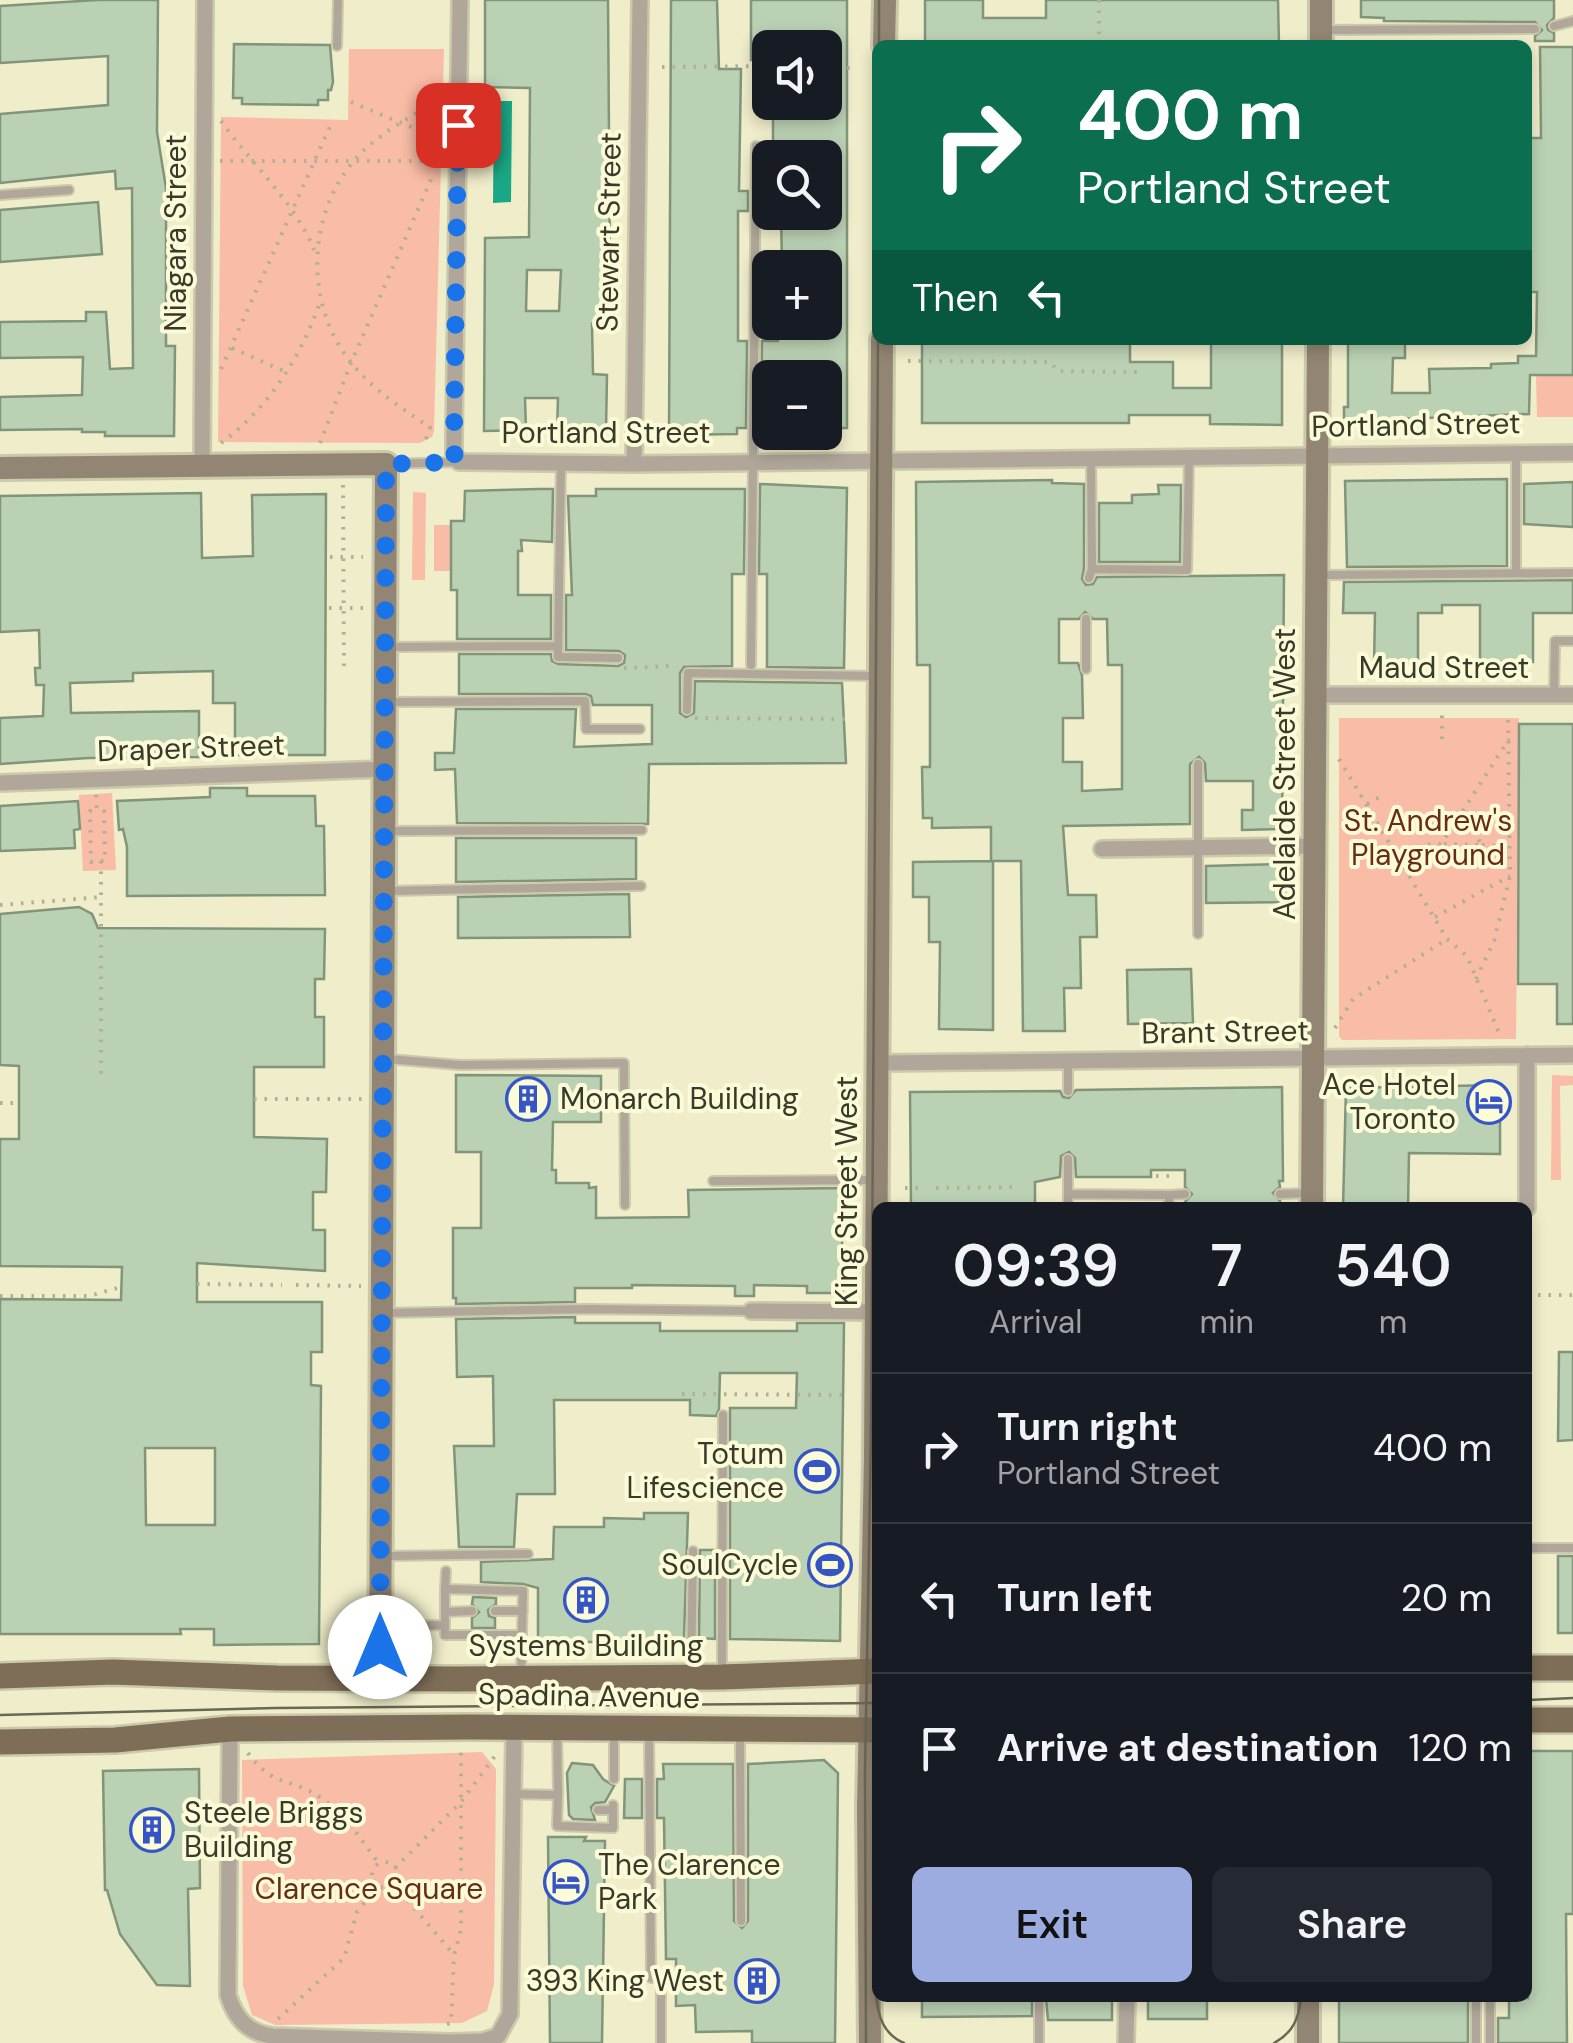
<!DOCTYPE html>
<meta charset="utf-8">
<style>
body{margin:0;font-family:"DM Sans",sans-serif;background:#242831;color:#f1f3f6;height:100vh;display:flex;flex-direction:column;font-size:38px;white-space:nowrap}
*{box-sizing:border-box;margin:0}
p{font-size:32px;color:#9ea1a6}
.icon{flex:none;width:55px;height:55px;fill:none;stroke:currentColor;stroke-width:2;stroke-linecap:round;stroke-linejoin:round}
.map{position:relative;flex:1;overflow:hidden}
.side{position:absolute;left:872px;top:1202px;width:660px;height:800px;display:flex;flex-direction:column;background:#171b24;border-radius:15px;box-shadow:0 5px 15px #0003}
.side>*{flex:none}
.hud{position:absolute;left:872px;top:40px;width:660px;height:305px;border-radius:15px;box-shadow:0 5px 15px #0003;background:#0b6e4f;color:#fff;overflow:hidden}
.fabs{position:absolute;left:752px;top:30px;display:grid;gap:20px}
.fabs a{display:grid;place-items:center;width:90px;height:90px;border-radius:15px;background:#171b24;box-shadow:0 5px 15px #0003;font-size:50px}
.pin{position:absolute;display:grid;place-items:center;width:85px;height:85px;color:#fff;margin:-42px;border-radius:20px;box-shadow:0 5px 15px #0006}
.me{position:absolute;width:110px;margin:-55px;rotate:0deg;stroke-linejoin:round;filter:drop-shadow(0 0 8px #0008)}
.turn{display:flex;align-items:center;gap:35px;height:210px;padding:0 40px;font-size:45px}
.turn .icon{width:130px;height:130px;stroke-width:2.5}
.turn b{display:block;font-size:70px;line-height:85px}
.then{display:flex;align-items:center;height:95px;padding:0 40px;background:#0003;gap:20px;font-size:38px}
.eta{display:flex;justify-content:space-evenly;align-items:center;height:170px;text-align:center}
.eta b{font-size:60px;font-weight:600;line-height:70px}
.primary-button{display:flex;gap:20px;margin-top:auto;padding:20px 40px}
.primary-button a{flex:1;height:115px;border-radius:15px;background:#9cace0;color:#111;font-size:40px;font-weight:600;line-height:115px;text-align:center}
.primary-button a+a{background:#242831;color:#f1f3f6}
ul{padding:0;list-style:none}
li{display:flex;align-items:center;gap:30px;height:150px;padding:0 40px;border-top:2px solid #363941}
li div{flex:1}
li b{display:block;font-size:38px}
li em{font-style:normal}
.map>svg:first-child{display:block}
.green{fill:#f9bca6}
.water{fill:#1aa785}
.building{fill:#bbd1b4;stroke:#809579;stroke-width:2.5;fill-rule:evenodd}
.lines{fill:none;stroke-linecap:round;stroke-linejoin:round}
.lane-casing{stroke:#cbc9aa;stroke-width:12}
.street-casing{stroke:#cbc9aa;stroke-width:20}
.secondary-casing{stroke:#cbc9aa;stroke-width:28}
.primary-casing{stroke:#cbc9aa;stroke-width:30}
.path{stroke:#b1b094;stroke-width:4;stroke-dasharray:2.5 8;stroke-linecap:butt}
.lane{stroke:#b0a69a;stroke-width:8}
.street{stroke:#b0a69a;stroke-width:15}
.secondary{stroke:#938573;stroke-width:22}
.primary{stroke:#7e6d57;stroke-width:25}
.tram{stroke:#696855;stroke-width:2.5}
.route{stroke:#1a73e8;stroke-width:18;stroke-dasharray:0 32.4}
.labels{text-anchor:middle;stroke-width:8;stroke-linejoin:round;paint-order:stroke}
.street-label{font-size:30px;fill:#3a3a2c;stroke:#fcfbd7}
.park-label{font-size:30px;fill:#682d16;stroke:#fcfbd7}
.poi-label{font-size:30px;fill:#3a3a2c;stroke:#fcfbd7;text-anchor:end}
</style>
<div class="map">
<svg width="1573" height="2043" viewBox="0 0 1573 2043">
<rect width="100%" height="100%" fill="#efedca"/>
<path class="green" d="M349,49h95l-10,382 -2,6 -12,6 -202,-1 3,-325 127,3z
M1536,375h37v42h-36z
M413,492l13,1 -1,87h-13z
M434,525h17v46h-17z
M1339,718h180l-3,321 -174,1 -3,-4z
M112,793l4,77 -33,1 -4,-76z
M1552,1075l21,1v9l-13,1 1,94h-10z
M482,1752l14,17 -2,215 -7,27 -25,12 -187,2 -23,-10 -9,-29 -1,-226z"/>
<path class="water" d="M494,101h18l-1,101 -18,1z"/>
<path class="building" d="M97,0h61l-1,132 9,56v158h9l-1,90h-69v-4h-23v-3l-82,1v-33l82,-2 1,-38 -83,1v-36l86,-1v-9h20l4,57 23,-1 -1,-180 -16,1 -1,-18 -115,12v-69l108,-9v-49l-108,7v-57z
M485,0h123l2,269h-3l-2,54 -13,1 1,50 14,1 -1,55 -49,1 1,-33h-33l1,32 -42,1 1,-193 44,-1 1,-149 -45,-1zM527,270h34l-2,41h-33z
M671,0h46l2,69h22l-2,122h9v20h-10v130h9l-1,87h-9v6l-68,1z
M751,0h96v428h-22v-50h-55v50h-9l1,-87h16v-19h47v-54h-43l-1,-56h44v-54h-52v-56h52v-54h-55v12h-19z
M925,0h58v18h63v-18h232l1,45h-354z
M1361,0h193v18l-7,7 1,5 6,3v8h-19v-5l7,-6 -7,-8 -151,-1v-3l-23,-1z
M234,44l96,1 3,37 -2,8h-3v10h-10v5l-76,-1v-6h-9z
M1540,47h33v328h-43l-1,39 -128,5v6l-57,-1v-17h4v-67h57v18h-12l-1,35h38l-1,-24 62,-1v-4l27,-1v-7h18l1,-64h-9v-154h13z
M98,202l4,52 -102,8v-52z
M922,340h208v22h43v26h38v-47h71v84l-72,-1v-9h-81v8h-207z
M1507,479v87l-160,1 -2,-86z
M1052,480v3l32,1v84l-2,11 4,6 7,-1 4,-7 187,-2 -2,254 -40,1v-20h11v-29h-47l-1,-18 -6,-6 -9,7v60l-127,2 5,69h28l1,42h-17l1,51h-17l1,43h-42l-2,-170h-28v169l-54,-1 1,-87h-11v-45h-16v-35l78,-1v-34l-59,1v-10h-9l-1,-51h8v-102h-13l-1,-183zM1085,612l8,7h14l1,46h14v124l-40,2v-29h-19v-44h20l-1,-43 -4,-12h-19v-44h20z
M1573,482v45l-49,-3v-40z
M760,484l87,4 -3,180 -77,-1v-93h-8z
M1158,485h23l-1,77h-81v-59h33v-8l27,-1z
M539,489h14l-1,53 -31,-2 1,11h-4v44h33v44h-94v-49h-6v-69h13l1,-30z
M596,489h149l-1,85h-12v92l-48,1 -4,6v40l6,4 8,-4 1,-32 147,2 4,80 -197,1 -1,60 -191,-1 -2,-54 -20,1v-17h19l2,-44h120l-2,38 78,-3v-39h-59l-2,-9 -6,-2h-126v-40h92l1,7 6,3 60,2 6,-3 1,-8 -6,-4 -53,-1v-55h6l-4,-99h28z
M201,493l1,65 51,-2 -1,-61 74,-1 -1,261h-90v-52h-22v-32l-80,2v8l-63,2 1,30 128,-2v46l-111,1 -88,6v-46l43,-2 1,-31h-8l-1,-17h5l-1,-38 -39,2v-136z
M1573,580v33h-40v49h-53v-57h-38v8h-24v51h-44l1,-51h-32l1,-31z
M1519,724h54v300h-16v-40h-39z
M210,788h37v8h68l1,30h8l1,69 -198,1v-49l-4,-18 -4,1 -2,-29 93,-4z
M78,801l2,28 -6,1 1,18 -75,3v-45z
M456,838h180v41l-180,3z
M1285,864v38l-79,1v-37z
M629,894l1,43 -172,1v-41z
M79,907l13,7 6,14 227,1 -1,50h-9v38h9v50h-70v70l73,2 -1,53h-13v38h12v41l-128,-8v39h125v50h-11v33l10,1 -2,258 -105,1v-16h-34l1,5h-181v-335l121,1 1,-33 -122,-1v-127h19v-73l-19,-1v-151zM145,1448h70v77h-69z
M1191,969l2,54 -65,1 -1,-54z
M456,1075l145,1v46h-48l-1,48h4v13h33v5l7,-1v31l93,-1 -1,-27 153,-2 2,105h-36v-7l-53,-1v11h-19v-10l-103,-1v3h-57v14l-119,2v-6h-3v-70h28v-76h-25z
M1500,1085v69l-91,-1 -1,55h-65l3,-120z
M1282,1087l1,94h-4l1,6 -7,6 7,8v7h-95v-6l7,-8 -7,-7v-17h-34v7h-75l-1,-19 -6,-6 -8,4 -1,21 -25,5v26h-124l-1,-116 150,-1 3,6 6,1 7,-8z
M575,1317v6h85v8h137v-8h47l-4,318 -110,-2v-231h66l1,-35h-77l-1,36 -3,7 -26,-1v-15h-136l1,94h-38l-3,53h-55l-5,-101h40l-1,-70 -36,1 -1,-58z
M1559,1352h14v88l-15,1z
M644,1513h44l-4,125h-6v4h-140v-54l-15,-4 -42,-2v-20l72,-3 1,-32h50v-9l40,1z
M700,1550h15v89l-16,-1z
M1558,1556h15v77h-15z
M473,1597l23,1v6l-8,6 1,6 6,2v10h-23v-10l7,-6 -7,-8z
M1528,1751h45v163h-7l1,129h-69v-25h11v-20h19z
M824,1760l14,13 -3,270h-83v-12l-56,1 -1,-27 -19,1v-47h-10l-2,-141h-7v-39h7l-1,-15h70l1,157 8,7 6,-7v-157z
M572,1763l21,2 10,14 11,7 -9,16 -10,1 -4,4 4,13 -22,-1 -4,-4 -2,-42z
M199,1769l1,119 -12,1 2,97 -33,-1 -37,-51 -13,-44h-2l-2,-119z
M625,1779h17v39h-18z
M548,1837h38l-2,4h21l-3,202h-52z
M922,1998h110v18l-110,1z
M1046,1998h66v22h-64z
M1148,1998h59v21h-59z
M1339,1998h129v45h-129z"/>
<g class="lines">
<g class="lane-casing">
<path id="lane" d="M1554,26l19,-5
M1325,30l210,-1
M337,46l1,-46
M0,195l69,-5
M561,463l-3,194 60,1
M388,464l71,-2
M1092,569l95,1 2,-113
M1516,573v-119
M1321,575l252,-2
M1089,578l3,-9 -1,-111
M390,647l168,-1
M751,665l5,-519
M1086,669v-50
M1554,696l1,-55h18
M390,702l195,-1 1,28h54
M687,710l1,-37 188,3
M1198,764v170
M386,831l256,-1
M388,891l253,-5
M388,1059l72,6 164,-2 1,142
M1068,1061v30
M1068,1159v35
M713,1181l161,-1
M1280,1194l30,-1
M1068,1208v-14l101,1
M1169,1208v-13l16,-1
M386,1313l202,-4 163,2
M1528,1548h45
M385,1556l143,-2
M445,1589l1,-18
M495,1611h28
M445,1612l27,-1
M385,1626l60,-1
M722,1670l1,-255
M691,1673l2,-122
M521,1674l2,-83 -78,-2v46h77
M649,1732l2,246h10v65
M740,1734l1,187
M614,1779v-47
M512,1794l46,1 -1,-65
M558,1795l-1,31 56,2v-23
M598,1810h15
M1039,1998v45
M1490,1998v45
M1476,2043v-45"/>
</g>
<g class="street-casing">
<path id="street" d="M460,0l-6,439v14l5,9 175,2 939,-11
M634,464l6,-464
M202,466l3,-466
M1316,695h257
M0,783l385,-14
M1102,849l213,-3
M1527,1055v153
M878,1063l695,-8
M751,1311l125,1
M230,1729l-2,266c7,23 20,38 44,41l178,6 33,-1 15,-5 12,-22 4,-287
M1126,2043l1,-45"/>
</g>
<g class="secondary-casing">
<path id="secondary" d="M884,45l1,-45
M1321,45v-45
M0,468l386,-4 -6,1215
M1312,1208l6,-868
M870,2043l-2,-234 7,-351 7,-1118
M1308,2043v-45"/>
</g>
<g class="primary-casing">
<path id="primary" d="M1528,1668h45
M0,1676l113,-4 164,6 181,1 264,-2 156,-6
M1528,1720h45
M0,1742l115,-2 115,-11 238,-2 410,3"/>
</g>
<path class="path" d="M1099,0v45
M662,67l108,-1
M847,68h6
M351,102l89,37
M221,121c29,41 76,84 93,129
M220,161h201l19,4
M232,348l54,24
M908,361l143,1 6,9 81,1
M221,369l111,-247
M426,439l4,-12c-28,-18 -55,-36 -77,-62 -50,-59 -47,-154 6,-210 23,-24 54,-39 82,-57
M221,443c47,-34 82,-89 100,-144
M320,443l31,-80 82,-188
M343,485l1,188
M330,557h33
M329,608h34
M624,668l51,-2
M695,718l155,1
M1442,739v-25
M1339,759l108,180 20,17 34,82
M96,795l1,16h-7l1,51 14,-1 -1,-50h-7
M1367,804l18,-10
M1444,844l38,1 -20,-32
M1482,845l28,2
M1399,856l23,-11 19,-1 3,-4 65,-101
M101,861v213
M0,905l102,-8
M1435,917l75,-41
M1476,979l18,-38 16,-65 -2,-162
M1335,1028l18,-29 94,-60
M254,1099h110
M0,1103h19
M1156,1176h14
M905,1188h17
M936,1188l80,-1
M197,1284l85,1
M296,1285l65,1
M1538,1295h35
M0,1296h89l32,-9
M682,1394l164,1
M248,1753c25,35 43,24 73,45 25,16 41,43 58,66
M372 1875a13 13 0 1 1 26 0a13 13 0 1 1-26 0Z
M395,1868l66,-66 34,-46
M394,1884l60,71
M278,2019l66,-61 13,-46 21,-26
M447,2024l4,-1 3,-68 7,-25v-183"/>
<use href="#lane" class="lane"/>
<use href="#street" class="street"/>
<use href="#secondary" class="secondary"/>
<use href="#primary" class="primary"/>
<path class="tram" d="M879,45v-45
M1528,1700l45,-2
M0,1715l275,-7 603,-5
M876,1995c2,21 7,39 28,48
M866,2043l-1,-272 6,-335 7,-1096
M1274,2043c19,-10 25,-25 27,-45"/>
</g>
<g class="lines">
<path class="route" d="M380,1647l6,-1183 72,-2 -4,-9v-14l4,-314"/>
</g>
<defs>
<g id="building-ring" transform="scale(2.25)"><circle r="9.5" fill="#fcfbd7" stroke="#3555c6" stroke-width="1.5"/><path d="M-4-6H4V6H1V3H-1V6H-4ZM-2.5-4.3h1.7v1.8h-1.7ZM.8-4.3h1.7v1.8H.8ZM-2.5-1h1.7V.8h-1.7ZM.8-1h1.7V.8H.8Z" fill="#3555c6"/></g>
<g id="hotel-ring" transform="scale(2.25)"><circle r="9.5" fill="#fcfbd7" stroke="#3555c6" stroke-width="1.5"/><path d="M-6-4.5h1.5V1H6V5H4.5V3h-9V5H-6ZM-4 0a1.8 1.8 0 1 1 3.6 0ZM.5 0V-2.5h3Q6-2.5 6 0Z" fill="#3555c6"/></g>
<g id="stadium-ring" transform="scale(2.25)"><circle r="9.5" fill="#fcfbd7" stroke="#3555c6" stroke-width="1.5"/><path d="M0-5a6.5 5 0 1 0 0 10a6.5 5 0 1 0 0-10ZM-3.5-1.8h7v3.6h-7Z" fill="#3555c6"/></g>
</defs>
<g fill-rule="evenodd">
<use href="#building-ring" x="528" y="1099"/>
<use href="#hotel-ring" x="1489" y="1102"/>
<use href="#stadium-ring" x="817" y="1471"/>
<use href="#stadium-ring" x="830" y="1565"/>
<use href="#building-ring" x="586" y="1600"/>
<use href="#building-ring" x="152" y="1830"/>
<use href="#hotel-ring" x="566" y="1882"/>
<use href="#building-ring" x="757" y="1981"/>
</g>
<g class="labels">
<g class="street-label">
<text transform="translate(609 232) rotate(-89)" y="10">Stewart Street</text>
<text transform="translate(176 233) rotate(-90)" y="10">Niagara Street</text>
<text transform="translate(1416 425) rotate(-1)" y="10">Portland Street</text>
<text x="606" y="443">Portland Street</text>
<text x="1444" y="678">Maud Street</text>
<text transform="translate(191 748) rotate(-2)" y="10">Draper Street</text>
<text transform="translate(1285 774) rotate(-90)" y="10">Adelaide Street West</text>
<text transform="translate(1225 1032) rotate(-1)" y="10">Brant Street</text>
<text transform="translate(847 1191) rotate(-90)" y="10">King Street West</text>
<text transform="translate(589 1696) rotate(1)" y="10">Spadina Avenue</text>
</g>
<g class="park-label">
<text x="1428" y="831">St. Andrew's<tspan x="1428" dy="34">Playground</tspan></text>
<text x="369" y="1899">Clarence Square</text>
</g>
<g class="poi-label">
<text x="1456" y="1095">Ace Hotel<tspan x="1456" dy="34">Toronto</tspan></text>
<text x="560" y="1109" text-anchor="start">Monarch Building</text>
<text x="784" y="1464">Totum<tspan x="784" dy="34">Lifescience</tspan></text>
<text x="798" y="1575">SoulCycle</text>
<text x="586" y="1656" text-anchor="middle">Systems Building</text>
<text x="184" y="1823" text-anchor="start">Steele Briggs<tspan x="184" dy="34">Building</tspan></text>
<text x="598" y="1875" text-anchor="start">The Clarence<tspan x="598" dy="34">Park</tspan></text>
<text x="724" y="1991">393 King West</text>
</g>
</g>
</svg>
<div class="fabs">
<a><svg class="icon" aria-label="sound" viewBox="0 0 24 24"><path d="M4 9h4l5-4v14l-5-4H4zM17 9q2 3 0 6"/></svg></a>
<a><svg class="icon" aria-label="search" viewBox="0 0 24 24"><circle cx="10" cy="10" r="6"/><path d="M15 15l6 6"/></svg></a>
<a>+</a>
<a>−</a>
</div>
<div class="pin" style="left:458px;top:125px;background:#d93025"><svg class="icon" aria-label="arrive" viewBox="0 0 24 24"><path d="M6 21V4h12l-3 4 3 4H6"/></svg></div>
<svg class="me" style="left:380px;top:1647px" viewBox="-20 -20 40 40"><circle r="19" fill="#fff"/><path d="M0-13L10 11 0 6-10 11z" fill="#1a73e8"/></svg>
<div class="hud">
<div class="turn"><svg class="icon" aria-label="right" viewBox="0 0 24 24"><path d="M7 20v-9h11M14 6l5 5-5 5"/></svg><div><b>400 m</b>Portland Street</div></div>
<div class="then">Then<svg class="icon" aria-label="left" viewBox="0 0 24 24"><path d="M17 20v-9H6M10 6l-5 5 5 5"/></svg></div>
</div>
<section class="side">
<div class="eta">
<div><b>09:39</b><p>Arrival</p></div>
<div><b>7</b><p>min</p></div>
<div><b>540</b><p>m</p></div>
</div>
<ul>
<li><svg class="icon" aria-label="right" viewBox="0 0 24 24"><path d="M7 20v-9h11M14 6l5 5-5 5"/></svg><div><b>Turn right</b><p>Portland Street</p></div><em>400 m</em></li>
<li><svg class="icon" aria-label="left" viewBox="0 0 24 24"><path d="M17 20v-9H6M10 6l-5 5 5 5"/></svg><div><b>Turn left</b></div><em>20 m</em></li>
<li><svg class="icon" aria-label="arrive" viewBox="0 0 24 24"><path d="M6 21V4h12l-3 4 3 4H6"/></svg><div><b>Arrive at destination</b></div><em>120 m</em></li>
</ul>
<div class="primary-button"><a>Exit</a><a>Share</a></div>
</section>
</div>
